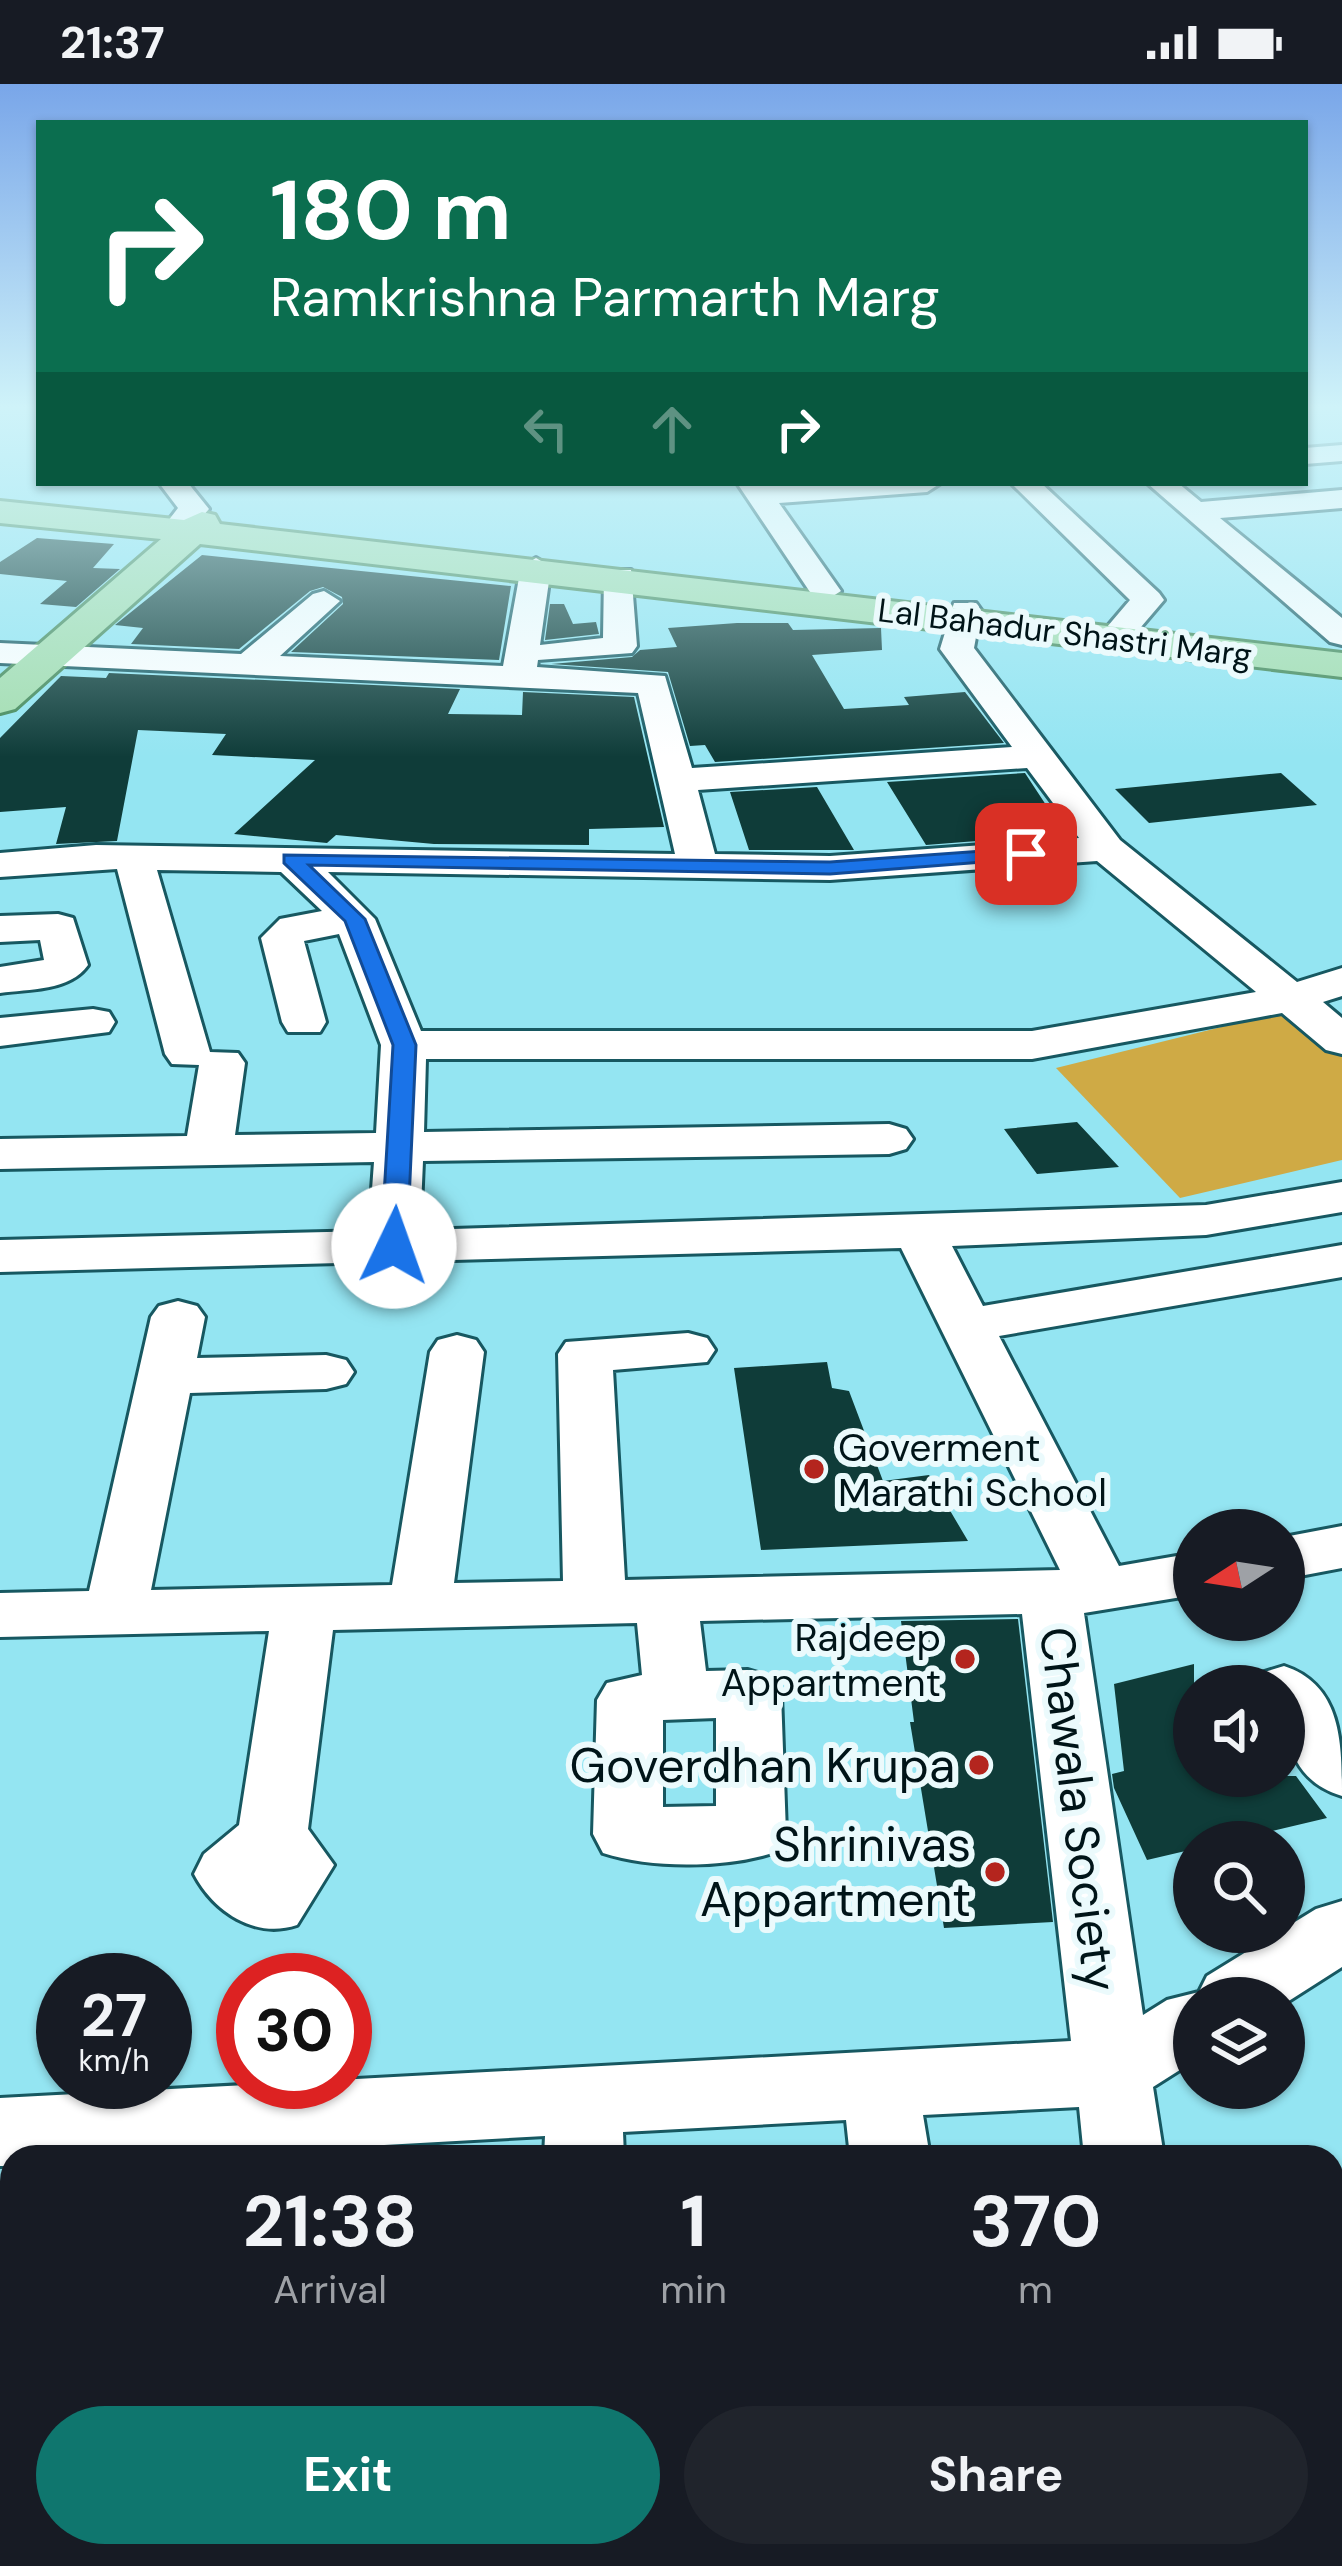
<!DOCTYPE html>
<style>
body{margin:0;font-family:"DM Sans",sans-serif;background:#20242c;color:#f1f3f6;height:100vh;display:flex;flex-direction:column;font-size:45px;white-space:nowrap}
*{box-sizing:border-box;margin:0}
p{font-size:39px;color:#9ea1a6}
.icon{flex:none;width:66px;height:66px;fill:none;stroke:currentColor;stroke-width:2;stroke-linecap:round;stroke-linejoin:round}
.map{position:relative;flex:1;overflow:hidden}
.drawer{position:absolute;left:0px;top:2061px;width:1344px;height:423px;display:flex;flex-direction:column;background:#171b24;border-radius:36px 36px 0 0;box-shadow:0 3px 9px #0004}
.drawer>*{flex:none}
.banner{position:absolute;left:36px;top:36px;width:1272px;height:366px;border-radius:0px;box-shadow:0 3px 9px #0004;background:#0b6e4f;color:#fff;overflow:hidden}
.needle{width:78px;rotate:258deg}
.tools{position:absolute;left:1173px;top:1425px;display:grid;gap:24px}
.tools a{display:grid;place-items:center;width:132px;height:132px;border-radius:50%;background:#171b24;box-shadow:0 3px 9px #0004;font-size:60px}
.speed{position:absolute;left:36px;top:1869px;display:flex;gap:24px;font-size:60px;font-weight:700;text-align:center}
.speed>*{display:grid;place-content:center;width:156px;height:156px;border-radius:50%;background:#171b24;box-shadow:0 3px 9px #0004;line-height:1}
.speed small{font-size:30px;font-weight:400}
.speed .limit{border:18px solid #d22;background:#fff;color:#111}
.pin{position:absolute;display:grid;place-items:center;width:102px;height:102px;color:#fff;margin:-51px;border-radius:24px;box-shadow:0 6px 18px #0006}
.me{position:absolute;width:132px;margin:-66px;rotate:3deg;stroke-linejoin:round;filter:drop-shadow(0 0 9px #0008)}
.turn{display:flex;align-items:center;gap:42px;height:252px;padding:0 36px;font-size:54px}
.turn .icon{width:156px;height:156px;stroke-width:2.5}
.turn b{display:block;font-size:84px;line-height:102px}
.lanes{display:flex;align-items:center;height:114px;padding:0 36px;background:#0003;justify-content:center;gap:60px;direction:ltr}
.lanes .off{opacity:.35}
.eta{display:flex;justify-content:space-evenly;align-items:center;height:204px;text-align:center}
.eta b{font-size:72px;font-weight:700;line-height:84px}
.primary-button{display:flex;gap:24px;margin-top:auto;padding:24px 36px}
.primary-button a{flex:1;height:138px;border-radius:72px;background:#0f766e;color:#fff;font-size:48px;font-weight:700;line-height:138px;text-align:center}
.primary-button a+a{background:#20242c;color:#f1f3f6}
.status{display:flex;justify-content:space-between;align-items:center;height:84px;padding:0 60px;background:#171b24;direction:ltr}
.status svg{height:33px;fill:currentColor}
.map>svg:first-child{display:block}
.green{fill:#cfaa45}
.building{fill:#0f3c39}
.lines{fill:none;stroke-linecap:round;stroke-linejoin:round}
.minor-casing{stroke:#175861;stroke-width:6}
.major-casing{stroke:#448858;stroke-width:6}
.minor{fill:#fff;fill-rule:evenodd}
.major{fill:#a4ddaf;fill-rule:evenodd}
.route{fill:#1a73e8;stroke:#114b97;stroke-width:3}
.poi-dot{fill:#b4251e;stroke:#ebfafc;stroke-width:4.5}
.labels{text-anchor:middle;stroke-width:12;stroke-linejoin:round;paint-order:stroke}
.far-street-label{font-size:33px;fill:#001418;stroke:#ebfafc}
.poi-label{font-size:39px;fill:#001418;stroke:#ebfafc;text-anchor:start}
.near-poi-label{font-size:48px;fill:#001418;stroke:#ebfafc;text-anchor:end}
.near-street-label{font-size:48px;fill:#001418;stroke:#ebfafc}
</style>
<div class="status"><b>21:37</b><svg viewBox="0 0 49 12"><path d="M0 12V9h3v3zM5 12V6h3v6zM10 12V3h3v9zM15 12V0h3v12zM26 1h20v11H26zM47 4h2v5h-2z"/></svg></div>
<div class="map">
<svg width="1342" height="2482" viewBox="0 0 1342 2482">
<rect width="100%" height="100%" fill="#94e5f2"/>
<path class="green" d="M1290,926l52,45v105l-162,38 -124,-130z"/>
<path class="building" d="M37,454l77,6 -21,24 27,1 -44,38 -36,-3 27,-23 -67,-7v-12z
M202,471l309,31 -12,74 -208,-8 52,-48 -1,-7 -19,-10 -13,4 -71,58 -108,-5 12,-16 -28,-3z
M550,520h14l9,20 23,-2 3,12 -54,6z
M737,539h51l5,7 88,-2 1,22 -70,5 32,54 65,-4 -5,-8 61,-5 39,51 -289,19 -10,-17 -15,1 -22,-74 -117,-8 81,-7 8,-7 37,-3 -9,-19z
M109,589l351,16 -12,25 74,1 1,-23 111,5 30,130 -75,2v16l-155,-1 -98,-9 -9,8 -93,-9 81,-74 -103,-5 14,-21 -88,-4 -21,111 -61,3 10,-37 -66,5v-74l61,-62 45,2z
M1025,689l40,61 -139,11 -39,-63z
M1281,689l36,32 -168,18 -34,-34z
M817,703l37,63h-105l-19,-58z
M1077,1038l42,45 -82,7 -33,-45z
M827,1278l5,26 17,3 34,90 46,-6 39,66 -207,9 -27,-182z
M1018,1535l35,303 -109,6 -34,-206h4l-13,-101z
M1194,1580v112h102l31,42 -101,24h-32v7l-47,11 -33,-72 -2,-14 12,-3 -10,-87z"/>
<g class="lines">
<g class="minor-casing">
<path id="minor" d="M1342,361v16l-37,3v-16z
M159,399h29l21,26 -16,18h-20l-5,-6 10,-13z
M737,399h204l-14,9 -148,11 62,88 -16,10 -11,-3z
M1011,399h30l118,110 5,7 -29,34h-24l-4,-7 23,-27z
M1147,399h31l23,19 141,-12v18l-122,10 122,100v27l-12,-3z
M536,474l15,9 -11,78 63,-7 1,-61 5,-7h22l6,76 -5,7 -94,7 -1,7 128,9 27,92 320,-21 -72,-98 14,-46h22l5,7 -7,38 146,192 177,142 45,-14v28l-19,6 19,16v36l-16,-4 -44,-37 -250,46h-606l-2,73 465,-8 17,5 7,10 -7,10 -17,5 -466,7 -3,69 786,-25 136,-23v30l-136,23 -254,11 31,60 359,-61v32l-343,59 120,230 75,-13v42l-110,18 59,402 24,-15 32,-8 8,-16 109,-67 26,-8v66l-58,37v-6h-90v63l-41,26 11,70h-80l-5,-50 -156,8 7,42h-80l-4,-37 -223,12 1,25h-80l1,-21 -376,21h-157v9h-12v-68l1071,-57 -49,-427 -322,7 6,50 42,-1 23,7 10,17 5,139 -10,19c-49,16 -124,17 -173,1l-10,-19 4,-134 10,-17 35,-8 -5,-52 -304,7 -25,199 26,36 -37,60c-42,14 -83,-13 -103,-51l10,-20 35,-29 30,-194 -269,6v-44l89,-2 62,-274 8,-11 19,-5 19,5 8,11 -8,41 129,-3 20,5 8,12 -8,12 -20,5 -136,4 -39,197 241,-5 38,-233 8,-12 19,-5 19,5 8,12 -30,231 109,-2 -5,-227 8,-12 122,-9 19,5 8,12 -8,12 -94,8 12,210 435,-10 -159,-322 -901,24v-32l369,-9 5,-69 -374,7v-30l187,-3 12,-71 -27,-1 -7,-10 -48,-185 -117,8v-24l96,-8 579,9 -37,-161 -638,-30v-20l241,11 72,-60 11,-3 16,10 -60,55 223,10 18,-99zM1027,684l52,70 -249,18 -115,-2 -17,-64zM1097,777l159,131 -224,39h-611l-46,-112 -47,-47 502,8zM157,786l124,2 41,39 -42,8 -19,19 21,84 6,10h32l6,-10 -22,-81 35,-7 42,111 -5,88 -141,2 10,-72 -7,-10 -28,-1zM716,1634v88l-53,1v-87z
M58,830l15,4 15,47c-18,26 -59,24 -88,28v-26l44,-7 -4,-20 -40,2v-26z
M93,925l16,3 6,10 -6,10 -109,14v-28z
M1342,1442v42l-58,11v-42z
M1284,1582c58,19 58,77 58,130 -53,-16 -58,-61 -58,-110h-30l7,-13z
M1342,2091v78l-10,4v-78z
M1131,2472h92l2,10h-92z"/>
</g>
<g class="major-casing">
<path id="major" d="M0,417l184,19 18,-8 13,3 5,9 1122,129v24l-1142,-133 -185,165 -15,4v-35l161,-139 -161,-16z"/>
</g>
<use href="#minor" class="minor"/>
<use href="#major" class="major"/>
</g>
<linearGradient id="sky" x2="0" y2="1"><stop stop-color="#79a6e9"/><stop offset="0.48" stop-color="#cff3f9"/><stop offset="1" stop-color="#cff3f9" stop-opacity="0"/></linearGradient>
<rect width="1342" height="673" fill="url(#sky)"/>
<path class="route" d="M1026,764l10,6 -3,4 -203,16 -521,-9 56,54 51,126 -9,201 -13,8 -13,-8 12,-201 -48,-124 -61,-58v-8l546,7z"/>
<g class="poi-dot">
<circle cx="814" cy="1385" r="12"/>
<circle cx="965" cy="1575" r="12"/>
<circle cx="979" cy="1681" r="12"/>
<circle cx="995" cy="1788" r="12"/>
</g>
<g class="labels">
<g class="far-street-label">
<text transform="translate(1065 548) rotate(7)" y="12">Lal Bahadur Shastri Marg</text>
</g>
<g class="poi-label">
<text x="838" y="1377">Goverment<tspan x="838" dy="45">Marathi School</tspan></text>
<text x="941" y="1567" text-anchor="end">Rajdeep<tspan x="941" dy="45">Appartment</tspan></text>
</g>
<g class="near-poi-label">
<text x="955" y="1698">Goverdhan Krupa</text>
<text x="971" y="1777">Shrinivas<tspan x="971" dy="55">Appartment</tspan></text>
</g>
<g class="near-street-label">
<text transform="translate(1079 1725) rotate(83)" y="17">Chawala Society</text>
</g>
</g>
</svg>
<div class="tools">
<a><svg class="needle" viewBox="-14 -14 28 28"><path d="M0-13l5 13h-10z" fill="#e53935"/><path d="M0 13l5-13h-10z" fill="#9ea1a6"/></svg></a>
<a><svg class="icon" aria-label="sound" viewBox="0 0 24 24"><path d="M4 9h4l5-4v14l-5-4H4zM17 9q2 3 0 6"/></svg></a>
<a><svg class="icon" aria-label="search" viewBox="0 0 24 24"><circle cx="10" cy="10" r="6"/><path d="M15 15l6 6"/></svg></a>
<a><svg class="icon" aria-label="layers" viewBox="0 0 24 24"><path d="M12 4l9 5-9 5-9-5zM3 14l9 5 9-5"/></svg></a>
</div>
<div class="speed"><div>27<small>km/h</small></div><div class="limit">30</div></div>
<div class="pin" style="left:1026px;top:770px;background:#d93025"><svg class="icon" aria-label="arrive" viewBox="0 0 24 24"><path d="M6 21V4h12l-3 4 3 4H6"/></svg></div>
<svg class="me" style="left:394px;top:1162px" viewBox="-20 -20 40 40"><circle r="19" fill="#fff"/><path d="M0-13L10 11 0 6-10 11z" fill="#1a73e8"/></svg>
<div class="banner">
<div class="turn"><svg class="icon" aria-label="right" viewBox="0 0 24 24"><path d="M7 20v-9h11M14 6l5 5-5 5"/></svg><div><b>180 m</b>Ramkrishna Parmarth Marg</div></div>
<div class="lanes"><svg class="icon off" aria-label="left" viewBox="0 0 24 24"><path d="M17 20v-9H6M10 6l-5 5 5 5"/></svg><svg class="icon off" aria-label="ahead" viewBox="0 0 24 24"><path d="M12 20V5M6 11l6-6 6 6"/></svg><svg class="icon" aria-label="right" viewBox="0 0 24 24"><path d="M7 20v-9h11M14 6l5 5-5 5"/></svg></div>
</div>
<section class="drawer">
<div class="eta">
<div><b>21:38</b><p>Arrival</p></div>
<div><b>1</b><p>min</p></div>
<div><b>370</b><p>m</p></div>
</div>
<div class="primary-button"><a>Exit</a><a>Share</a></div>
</section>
</div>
